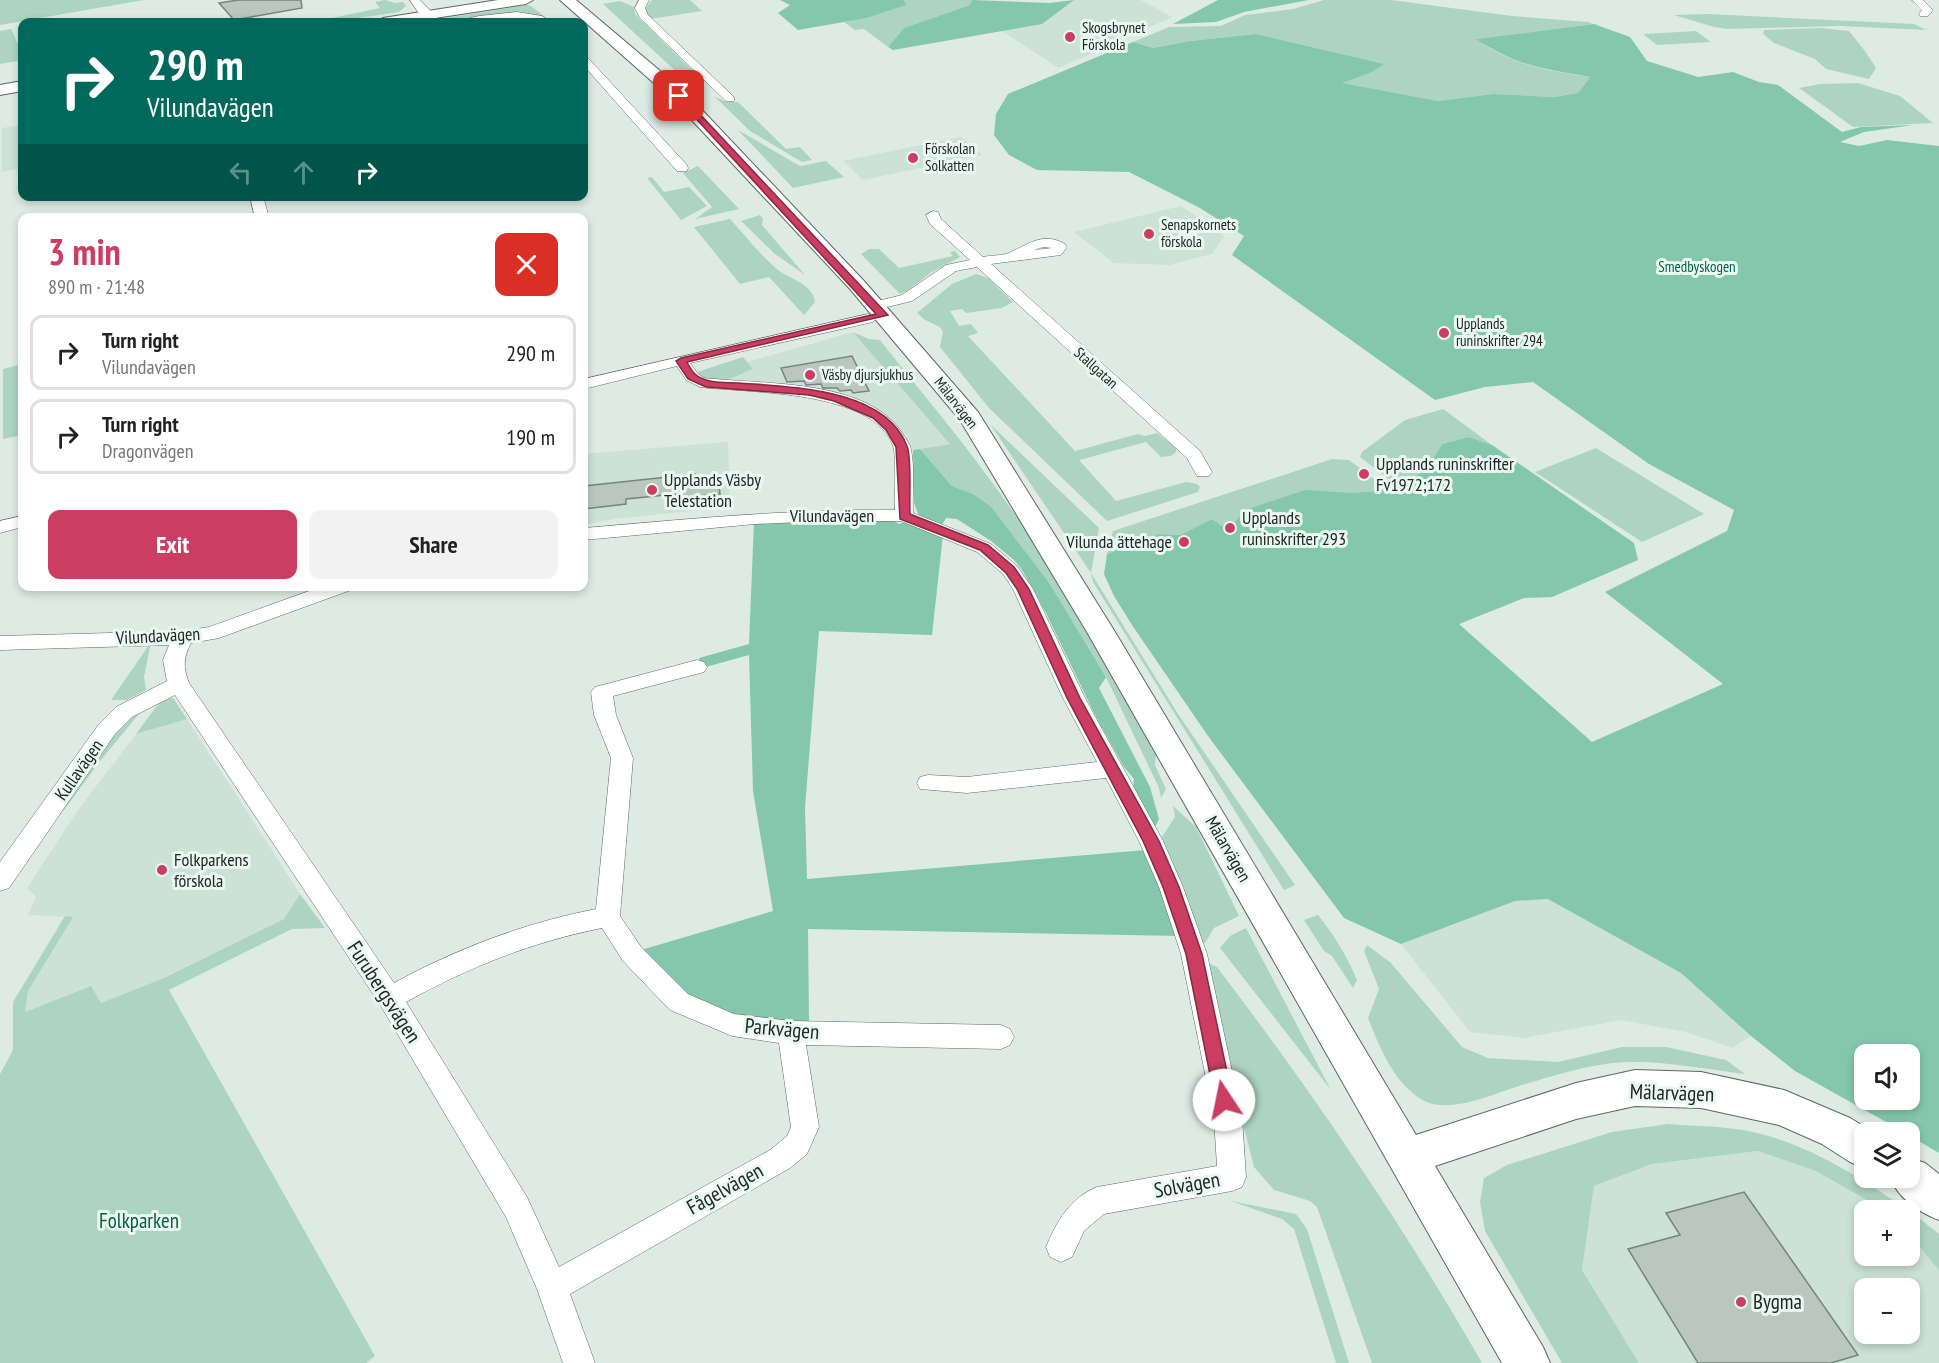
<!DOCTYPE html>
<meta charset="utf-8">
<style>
body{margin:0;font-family:"PT Sans Narrow",sans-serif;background:#f2f2f2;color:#222;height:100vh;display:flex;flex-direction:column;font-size:22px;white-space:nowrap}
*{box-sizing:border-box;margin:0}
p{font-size:20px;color:#767676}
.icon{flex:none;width:33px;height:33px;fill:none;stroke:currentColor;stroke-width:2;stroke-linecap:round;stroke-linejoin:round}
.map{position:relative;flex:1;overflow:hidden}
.side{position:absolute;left:18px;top:213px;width:570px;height:378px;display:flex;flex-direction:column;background:#fff;border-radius:12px;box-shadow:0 3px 9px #0003}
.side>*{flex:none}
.top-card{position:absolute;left:18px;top:18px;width:570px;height:183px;border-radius:12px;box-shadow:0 3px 9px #0003;background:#00695c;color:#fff;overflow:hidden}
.fabs{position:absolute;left:1854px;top:1044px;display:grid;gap:12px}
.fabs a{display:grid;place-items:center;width:66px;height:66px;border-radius:12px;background:#fff;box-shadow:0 3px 9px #0003;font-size:30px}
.pin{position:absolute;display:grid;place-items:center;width:51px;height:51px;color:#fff;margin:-26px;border-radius:12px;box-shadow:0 3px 9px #0006}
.me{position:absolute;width:66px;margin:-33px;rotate:349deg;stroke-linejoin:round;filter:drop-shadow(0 0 4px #0008)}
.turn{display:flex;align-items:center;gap:21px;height:126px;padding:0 30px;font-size:27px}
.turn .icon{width:78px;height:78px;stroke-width:2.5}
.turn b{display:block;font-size:42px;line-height:51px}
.lanes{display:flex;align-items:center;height:57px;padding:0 30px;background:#0003;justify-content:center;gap:30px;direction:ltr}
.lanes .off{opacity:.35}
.round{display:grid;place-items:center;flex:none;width:63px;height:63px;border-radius:12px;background:#f2f2f2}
.summary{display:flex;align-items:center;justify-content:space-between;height:102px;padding:0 30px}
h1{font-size:36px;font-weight:800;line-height:45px;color:#cc3d62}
.cta{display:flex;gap:12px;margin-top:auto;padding:12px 30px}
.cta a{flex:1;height:69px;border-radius:12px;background:#cc3d62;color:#fff;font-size:24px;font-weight:800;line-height:69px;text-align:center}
.cta a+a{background:#f2f2f2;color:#222}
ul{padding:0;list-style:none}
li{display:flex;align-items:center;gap:18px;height:75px;margin:0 12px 9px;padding:0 18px;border:3px solid #e0e0e0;border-radius:12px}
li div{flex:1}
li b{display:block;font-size:22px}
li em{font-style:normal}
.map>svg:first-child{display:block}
.built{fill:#cce1d7;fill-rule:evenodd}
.green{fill:#add4c3}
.forest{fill:#84c7ac;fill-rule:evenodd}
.building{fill:#bac7c1;stroke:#77847e;stroke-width:1.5}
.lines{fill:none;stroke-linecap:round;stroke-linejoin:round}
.street-casing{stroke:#5c6863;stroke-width:1}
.secondary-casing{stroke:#5c6863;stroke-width:2}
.street{fill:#fff;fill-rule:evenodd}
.secondary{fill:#fff;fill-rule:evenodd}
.route{fill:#cc3d62;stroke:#852840;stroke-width:1.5}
.poi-dot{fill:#cc3d62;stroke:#eaf8f2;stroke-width:2}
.labels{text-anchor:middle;stroke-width:6;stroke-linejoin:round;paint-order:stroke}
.far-poi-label{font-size:15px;fill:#212624;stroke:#eaf8f2;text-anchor:start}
.far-park-label{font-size:15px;fill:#055f46;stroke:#eaf8f2}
.far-street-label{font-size:15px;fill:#212624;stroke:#eaf8f2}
.poi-label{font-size:18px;fill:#212624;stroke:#eaf8f2;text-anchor:start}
.street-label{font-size:18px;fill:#212624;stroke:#eaf8f2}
.near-street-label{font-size:21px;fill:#212624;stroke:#eaf8f2}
.near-park-label{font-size:21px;fill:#055f46;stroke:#eaf8f2}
.near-poi-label{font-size:21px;fill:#212624;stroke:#eaf8f2;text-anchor:start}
</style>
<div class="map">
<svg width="1939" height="1363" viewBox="0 0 1939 1363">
<rect width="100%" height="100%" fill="#ddebe4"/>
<path class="built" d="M1073,0h68l31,17 -113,51 -59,-38 50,-27z
M22,125v43l-20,4v-44z
M961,137l21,18 -119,25 -20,-19z
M1181,206l43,30 -12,18 -43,11 -55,-2 -40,-31z
M853,332l46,50 52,62 -38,6 -13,-20 -19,-19 -43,-18 -118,-11 32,-13 -5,-7z
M728,442l2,65 -116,12 -30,6v-71z
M187,719l113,175 -16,25 -120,59 -63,25 -10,-17 -66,26 3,-21 44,-74 -44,-2 8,-18 -9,-9 51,-78 58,-76z
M1548,899l133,74 70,63 -19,12 -46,-16 -65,-12 -97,18 -54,-6 -69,-88 114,-43z
M1758,1151l58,20 68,39h-20v46h46v-22l29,37v92h-300l-57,-93 12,-84 58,-22zM1864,1288h46v46h-46z"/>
<path class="green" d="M0,0h144l-144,25z
M385,0l10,3 8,-1 3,4 -7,6 -68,10h-18l67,-14 -5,-6z
M652,0h38l12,11 -52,8 -6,-9z
M904,0h68l-2,5 -66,23 -16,19 -24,-18 -9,1 -11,-8 23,-4 38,-13z
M1324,0h67l121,16 76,6 6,2 -117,15c32,26 74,32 113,38l-12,16 -24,4 -61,-3 -55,7 -98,-18 32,-11 11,-8 -127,-30 -66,7 -37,7 -20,-6 36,-15 52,-1 24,-11 48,-6z
M620,1l14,6 1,7 60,59 -14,3 -78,-72z
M527,5l4,1 14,11 -43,-2 -54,7 -8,-3z
M1707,14l207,10 12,6 -86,-4 -113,3 -13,-2 -40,-12z
M1821,28l28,3 16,20 11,17 -7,11 -43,-10 -11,-10 -41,-16 -11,-9 1,-4z
M11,29l11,24v7l-22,4v-33z
M1696,31l15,11 -54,3 -14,-11z
M1858,83l42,13 33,27 -80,4 -54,-39 21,-4z
M715,97l12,5h11l48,47 14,-2 12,13 -10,2 -52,-31z
M738,130l62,36 26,-5 18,16 -51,11z
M698,166l41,43 -44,10 17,-12 -29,-34z
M652,177l12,15 25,-5 18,19 -26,14 -34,-42z
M760,215l3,4 -1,6 43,50 -30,-21 -34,-33z
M730,219c14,15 35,42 51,53 12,8 32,13 34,30l-11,13 -35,-38 -29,7 -46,-57z
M869,249h10l20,19 54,-12 -3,-4 5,-1 5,6 -28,15 -25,19 -7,3 -39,-40z
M976,274l12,4 25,24 -11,6 -36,5 -4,-4 -12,2 9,15 12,-2 7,9 -10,3 107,115 63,-17 7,2 12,-3 19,15v4l-5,4 -10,1 -15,-15 -67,18 37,41 70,-19 11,2 3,3 -2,5 -91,29 -118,-113 -49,-61 3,-15 -3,-5 -15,-7 -8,-7 35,-29z
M853,332l16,7 11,1c36,46 74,90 108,137 65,87 119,181 168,278l-1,10 11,24 -5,9 -2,-10 -53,-111 -56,-93 -77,-90 -21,-8 -32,-37 30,-5z
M743,357l10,12c-18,7 -41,22 -56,3z
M22,364v71l-19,4v-70z
M1443,409l49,36 -23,-8 -27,7 -15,25 -28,18 -39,-30 2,-5 43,-32z
M990,424l109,104 -8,45 87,141 117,171 -11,5 -191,-308 -2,-9z
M1596,448l108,66 -62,28 -107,-70z
M1332,459l17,1 39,30 -36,3 -107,17 -17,20 -16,-11 -32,16 -21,-1 -52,20 6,-23z
M151,642l-7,35 2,13 -19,10h-16z
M173,698l14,21 -51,15 26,-35z
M148,703l-47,57 -37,50h-6l55,-78z
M1173,806l23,21 43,89 -25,12 -9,15 -9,-2 -38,-98 17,-26z
M300,894l25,34 -33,1 -123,61 206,366 -9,7h-366v-289l13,-24v-48l52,-86 8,1 -45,74 -3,21 66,-26 10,17 63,-25 120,-59z
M1318,915c16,20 29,41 39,65l-4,8 -21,-32 -8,-5 -20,-31z
M1246,928l85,162 -111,-142 10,-12z
M1367,945l24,18 71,84 26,11 70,4 64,-15h44l60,13 19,14c-43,-5 -89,-15 -132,-11 -27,3 -58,12 -84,20 -30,8 -81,35 -110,15 -27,-19 -39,-50 -51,-80l11,-29 -15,-38z
M1208,963l9,4c96,126 186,258 265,396h-110l-55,-156 -7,-6 -36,-11 -20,-23 -46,-182z
M1668,1124c25,2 51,2 75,6 62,11 114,46 165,80h-24l-68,-39 -58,-20 -106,13 -58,22 -12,84 57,93h-77l-77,-132 -5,-29 4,-24 23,-13 105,-33z
M1231,1201l65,13 11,15 42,134h-13l-42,-134 -12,-10z
M1910,1211l29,23v37l-29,-37z"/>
<path class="forest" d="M780,0h124l2,5 -39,13 -69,12 -20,-17 12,-8z
M972,0l78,3 24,-3 -32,24 -149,26 -5,-3 16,-19 66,-23z
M1218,0h91l-65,12 -28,10 -43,2z
M1594,24l36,13 17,24 51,16 35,-5 26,10 19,3 64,47 19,-5 52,-2 -49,7 -24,10 19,4 28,-6 52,6v1007l-29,-17v-4h-6l-109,-61 -44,-35 -70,-63 -133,-74 -33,2 -114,43 -57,-26 -136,-182 -76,-111 -18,-29 -10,-22 3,-20 52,-20 21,1 32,-16 16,11 17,-20 60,-20 47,3 36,-3 11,-3 28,-18 15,-25 27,-7 23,8 142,98 4,17 -86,37 -28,1 -65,26 133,118 131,-58 -118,-92 122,-61 7,-21 -85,-46 -116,-82 -48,5 -50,13 -203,-145 12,-19 -44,-28 -71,-36 -92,-2 -28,-15 -15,-20 2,-21 12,-20 125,-52 20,6 37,-7 66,-7 128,30 -12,8 -30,11 96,18 55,-7 61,3 24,-4 12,-16c-46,-8 -74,-11 -114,-38zM1864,1054h46v46h-46z
M920,449l32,37 21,8 18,13 59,77 56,93 -7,11 51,99 9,32 -5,10 -21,-39 1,-11 -10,-12 -29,-52 -49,-102 -24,-43 -8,-10 -23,-19 -34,-22 -11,-1 -4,7 -23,-9 -5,-13 -1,-53z
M826,518l68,3 5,3 10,-3 34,14 -11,100 -113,-4 -14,177 2,71 339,-29 34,86 -372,-7 1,93 -68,-4 -56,-23 -44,-45 132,-39 -20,-120 -4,-136 -47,13 -3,-10 50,-14 5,-122z"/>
<path class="building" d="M238,0h63l1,8 -68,12 -15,-17z
M852,356l17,35 -16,2 -2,-3 -11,1 -3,-3h-14l-2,-4 -15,1 -2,-4 -17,1 -6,-14z
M695,474v5l23,-2 2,17 -44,4v-4l-50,5v5l-42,5v-23z
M1744,1192l114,163 -27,8h-133l-70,-114 52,-14 -14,-22z"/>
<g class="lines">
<g class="street-casing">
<path id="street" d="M410,0h10l21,22h-11l-12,-10z
M639,0h10l-4,8 3,7 86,82v4h-8l-86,-83 -5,-10z
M1912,0h11l10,10 -5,6h-8l-1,-2 3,-4z
M517,12l25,4 9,6c-11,1 -22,-4 -33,-4 -22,0 -43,6 -64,4l25,-6z
M584,57l4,1 99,107 1,3 -1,3h-10l-93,-105z
M250,196h13l6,22h-14z
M933,211l5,1 3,7 42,38c9,-2 21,-1 28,-5 19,-9 33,-20 54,-8l2,3 -6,8 -70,9 209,187 12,21 -3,4h-12l-10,-18 -210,-191 -21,4 -44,30 -37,9 -5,-1 -2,-3 2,-3 32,-8 44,-30 24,-5 -40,-36 -4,-9zM1043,247l9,1 -18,2z
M868,314l5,2 3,3 -3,3 -183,41 8,11 6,4c60,7 166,0 200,58 3,4 6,8 7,13 4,20 1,44 2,64l78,31 26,22 16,23 52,109 78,143 20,46 24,67 35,164 4,59 -4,10 -10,4 -128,23 -20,17 -12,26 -11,5 -11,-5 -4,-10c11,-26 24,-49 51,-60l120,-21 -3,-48 -33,-164 -22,-67 -20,-46 -33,-63 -139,15 -47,-4 -3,-6 3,-6 8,-2 39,2 130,-15 -34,-64 -50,-109 -10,-15 -26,-22 -76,-31h-77l-69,3 -171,16v-12c104,-9 206,-19 311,-18 -1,-15 2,-51 -2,-64 -19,-56 -144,-53 -193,-59l-14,-7 -9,-14 -93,23v-10z
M22,516v11l-22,6v-12z
M323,586h30l-2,4 -132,48 -28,5c-8,15 -8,25 -2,40l205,300c64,-35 131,-60 202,-74l15,-151 -17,-43 -3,-23 4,-5 102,-27 7,2 3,5 -3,5 -91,24 3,19 17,43 -13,158 21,31 47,47 46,20 57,7 210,4 9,4 4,8 -4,8 -9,4 -195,-4 13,82 -12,27 -17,14 -220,126 25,69h-32l-26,-74 -31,-72 -125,-211 -206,-311 -43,22 -17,17 -106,154 -9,3v-29l99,-138 17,-17 51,-26 -4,-21 6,-15 -169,5v-14l184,-5 25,-4zM602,928l21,33 47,49 62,26 47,7 12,84 -4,9 -17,14 -211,117 -32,-70 -121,-195c63,-35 126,-60 196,-74z"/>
</g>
<g class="secondary-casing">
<path id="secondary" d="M498,0h35l-7,4 -117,18h-33l7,-4z
M560,0h16l109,92 179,189 114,131 137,220 301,503 160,-52 59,-13 66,2 83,18 66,28 23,14h-9v36l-14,-6 -28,-18 -43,-19 -78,-17 -66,-2 -59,13 -141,47 108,181 7,16h-48l-415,-731 -127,-212 -110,-131 -177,-189z
M22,81v10l-22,4v-10z
M1910,1158l15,5 14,11v46c-21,-8 -40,-22 -49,-42h20z"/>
</g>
<use href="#street" class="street"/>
<use href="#secondary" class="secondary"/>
</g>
<path class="route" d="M676,94h5l207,221 -201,47c2,4 5,9 8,12 11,10 30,8 44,9 51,4 146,5 168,63 5,12 2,53 3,68l78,31 26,22 15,22 51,109 79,143 20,46 23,67 31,146 -3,5 -6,3 -6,-3 -3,-5 -29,-146 -23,-67 -20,-46 -76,-143 -50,-109 -11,-16 -26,-23 -80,-31 -4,-72 -10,-17 -13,-12 -39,-17 -25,-6 -103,-8 -18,-8 -12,-18 5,-3 195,-44 -200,-217z"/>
<g class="poi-dot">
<circle cx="1070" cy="37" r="6"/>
<circle cx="913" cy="158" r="6"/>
<circle cx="1149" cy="234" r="6"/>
<circle cx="1444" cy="333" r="6"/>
<circle cx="810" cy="375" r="6"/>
<circle cx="1364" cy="474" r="6"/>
<circle cx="652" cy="490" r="6"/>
<circle cx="1230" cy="528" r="6"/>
<circle cx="1184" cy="542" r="6"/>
<circle cx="162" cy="870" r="6"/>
<circle cx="1741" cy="1302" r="6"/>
</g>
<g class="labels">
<g class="far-poi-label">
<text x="1082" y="33">Skogsbrynet<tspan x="1082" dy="17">Förskola</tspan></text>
<text x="925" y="154">Förskolan<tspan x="925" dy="17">Solkatten</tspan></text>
<text x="1161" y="230">Senapskornets<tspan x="1161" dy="17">förskola</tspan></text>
<text x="1456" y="329">Upplands<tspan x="1456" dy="17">runinskrifter 294</tspan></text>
<text x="822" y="380">Väsby djursjukhus</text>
</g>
<g class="far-park-label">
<text x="1697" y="272">Smedbyskogen</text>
</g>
<g class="far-street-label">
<text transform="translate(1096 368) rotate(42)" y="5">Stallgatan</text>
<text transform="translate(956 403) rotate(52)" y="5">Mälarvägen</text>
</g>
<g class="poi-label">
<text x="1376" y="470">Upplands runinskrifter<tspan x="1376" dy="21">Fv1972;172</tspan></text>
<text x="664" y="486">Upplands Väsby<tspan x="664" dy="21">Telestation</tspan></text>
<text x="1242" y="524">Upplands<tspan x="1242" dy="21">runinskrifter 293</tspan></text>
<text x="1172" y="548" text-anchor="end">Vilunda ättehage</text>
<text x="174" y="866">Folkparkens<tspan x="174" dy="21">förskola</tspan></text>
</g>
<g class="street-label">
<text x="832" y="522">Vilundavägen</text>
<text transform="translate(158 636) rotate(-3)" y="6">Vilundavägen</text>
<text transform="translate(79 770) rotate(-55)" y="6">Kullavägen</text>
<text transform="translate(1228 849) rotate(60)" y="6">Mälarvägen</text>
</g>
<g class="near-street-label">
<text transform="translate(384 992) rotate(57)" y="7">Furubergsvägen</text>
<text transform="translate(782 1029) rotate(5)" y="7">Parkvägen</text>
<text transform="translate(1672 1093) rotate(2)" y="7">Mälarvägen</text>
<text transform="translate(1187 1185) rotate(-10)" y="7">Solvägen</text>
<text transform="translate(725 1189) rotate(-29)" y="7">Fågelvägen</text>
</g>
<g class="near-park-label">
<text x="139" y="1228">Folkparken</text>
</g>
<g class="near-poi-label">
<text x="1753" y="1309">Bygma</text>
</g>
</g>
</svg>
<div class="fabs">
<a><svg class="icon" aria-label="sound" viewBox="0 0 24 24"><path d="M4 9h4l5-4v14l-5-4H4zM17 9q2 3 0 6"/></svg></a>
<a><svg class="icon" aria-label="layers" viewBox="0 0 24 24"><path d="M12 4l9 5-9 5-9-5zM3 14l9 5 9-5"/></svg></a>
<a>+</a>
<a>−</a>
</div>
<div class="pin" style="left:679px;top:96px;background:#d93025"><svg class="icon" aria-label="arrive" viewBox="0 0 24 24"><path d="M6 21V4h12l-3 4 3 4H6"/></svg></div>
<svg class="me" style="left:1224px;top:1100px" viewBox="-20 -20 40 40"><circle r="19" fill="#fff"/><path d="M0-13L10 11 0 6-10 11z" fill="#cc3d62"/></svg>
<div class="top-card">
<div class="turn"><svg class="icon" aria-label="right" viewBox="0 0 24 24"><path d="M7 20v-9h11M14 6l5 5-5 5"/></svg><div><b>290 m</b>Vilundavägen</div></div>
<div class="lanes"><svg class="icon off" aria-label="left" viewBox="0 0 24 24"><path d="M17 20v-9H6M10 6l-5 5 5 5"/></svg><svg class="icon off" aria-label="ahead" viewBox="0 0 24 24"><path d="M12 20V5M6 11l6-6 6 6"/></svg><svg class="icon" aria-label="right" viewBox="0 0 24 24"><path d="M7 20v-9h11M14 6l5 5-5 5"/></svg></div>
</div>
<section class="side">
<div class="summary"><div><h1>3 min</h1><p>890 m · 21:48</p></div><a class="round" style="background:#d93025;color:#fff"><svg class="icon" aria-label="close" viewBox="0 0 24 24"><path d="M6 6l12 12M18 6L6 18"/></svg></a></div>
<ul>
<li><svg class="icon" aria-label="right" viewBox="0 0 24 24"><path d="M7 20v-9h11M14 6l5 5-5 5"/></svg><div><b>Turn right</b><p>Vilundavägen</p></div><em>290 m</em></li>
<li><svg class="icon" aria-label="right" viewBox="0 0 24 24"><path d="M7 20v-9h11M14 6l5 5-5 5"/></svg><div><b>Turn right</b><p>Dragonvägen</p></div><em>190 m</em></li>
</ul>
<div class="cta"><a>Exit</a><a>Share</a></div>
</section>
</div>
